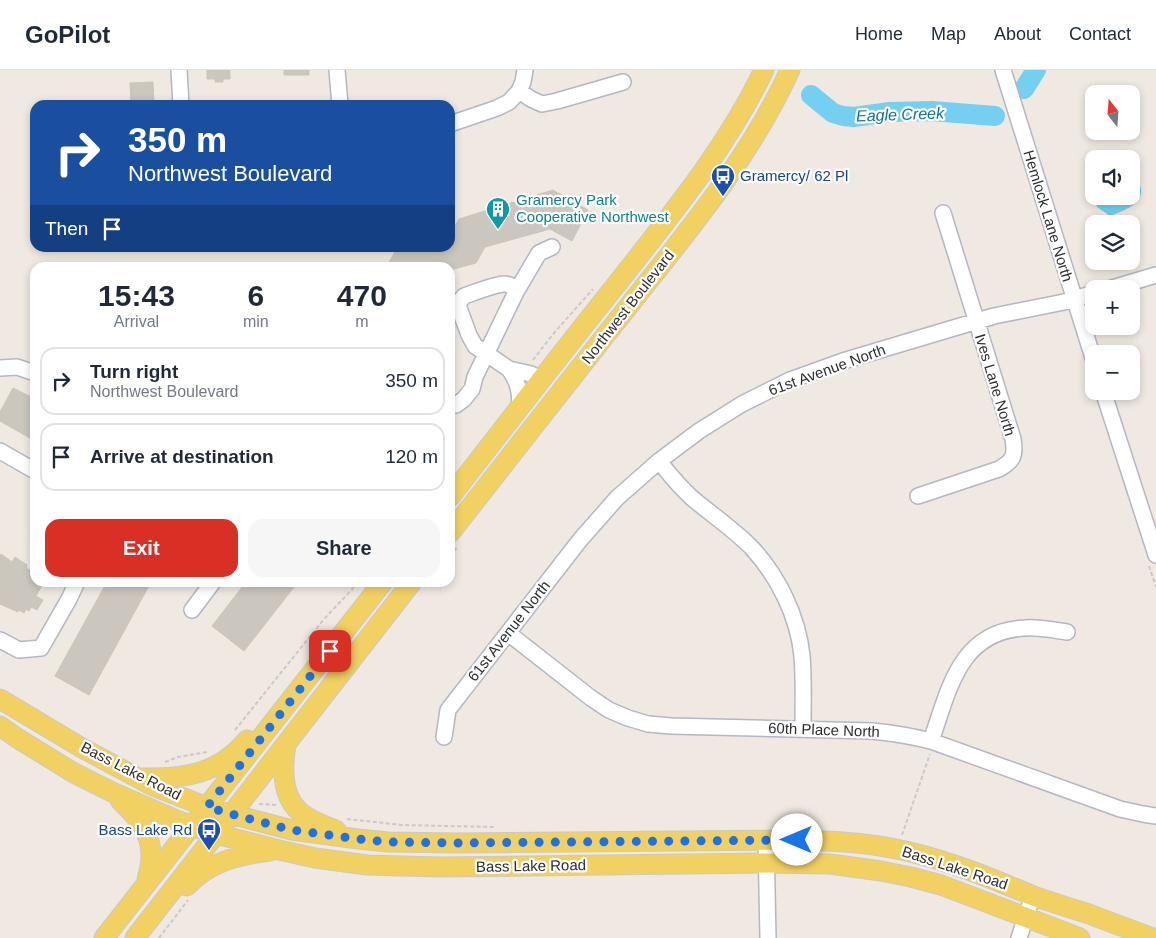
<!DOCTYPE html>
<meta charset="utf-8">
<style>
body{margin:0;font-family:Helvetica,sans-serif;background:#f6f6f7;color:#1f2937;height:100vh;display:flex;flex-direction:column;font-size:19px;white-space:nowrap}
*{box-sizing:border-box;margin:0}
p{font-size:16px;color:#747a83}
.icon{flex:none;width:28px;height:28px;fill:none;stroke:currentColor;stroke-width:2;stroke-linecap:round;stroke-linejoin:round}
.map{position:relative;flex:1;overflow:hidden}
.panel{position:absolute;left:30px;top:192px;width:425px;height:325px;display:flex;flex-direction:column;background:#fff;border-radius:15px;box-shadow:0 2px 8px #0003}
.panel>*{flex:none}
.banner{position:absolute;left:30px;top:30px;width:425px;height:152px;border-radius:15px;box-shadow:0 2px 8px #0003;background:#1a4fa0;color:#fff;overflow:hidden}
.needle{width:32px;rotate:343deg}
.fabs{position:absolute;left:1085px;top:15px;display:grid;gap:10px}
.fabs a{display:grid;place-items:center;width:55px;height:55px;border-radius:10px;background:#fff;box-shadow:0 2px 8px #0003;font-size:25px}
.pin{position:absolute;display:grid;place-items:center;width:42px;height:42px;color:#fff;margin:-21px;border-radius:10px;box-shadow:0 2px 8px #0006}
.me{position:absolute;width:55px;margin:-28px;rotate:270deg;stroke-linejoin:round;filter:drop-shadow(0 0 4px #0008)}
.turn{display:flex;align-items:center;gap:18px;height:105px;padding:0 15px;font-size:22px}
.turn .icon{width:65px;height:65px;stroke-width:2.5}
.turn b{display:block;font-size:35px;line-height:42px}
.then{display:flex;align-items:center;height:48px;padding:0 15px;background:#0003;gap:10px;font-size:19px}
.eta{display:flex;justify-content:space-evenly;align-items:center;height:85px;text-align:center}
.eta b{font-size:30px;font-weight:600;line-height:35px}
.action{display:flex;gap:10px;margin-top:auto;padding:10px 15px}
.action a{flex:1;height:58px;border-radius:15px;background:#d93025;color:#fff;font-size:20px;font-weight:600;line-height:58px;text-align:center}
.action a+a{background:#f6f6f7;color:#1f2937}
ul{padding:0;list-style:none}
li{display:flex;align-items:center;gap:15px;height:68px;margin:0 10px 8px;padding:0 5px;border:2px solid #e0e1e3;border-radius:15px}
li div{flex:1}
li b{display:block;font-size:19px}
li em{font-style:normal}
header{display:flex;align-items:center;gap:30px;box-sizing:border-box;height:70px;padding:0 25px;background:#fff;border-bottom:1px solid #e0e1e3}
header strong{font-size:24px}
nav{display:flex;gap:28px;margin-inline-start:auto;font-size:18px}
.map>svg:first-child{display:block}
.water{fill:#75cff0}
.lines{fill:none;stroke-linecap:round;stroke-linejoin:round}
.river{stroke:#75cff0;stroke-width:20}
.building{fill:#cbc7bf;stroke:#cbc5ba}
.minor-casing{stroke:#b4b7c1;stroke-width:18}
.major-casing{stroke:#c9c9c9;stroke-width:21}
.path{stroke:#c9c9c9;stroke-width:2;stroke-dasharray:4 2.5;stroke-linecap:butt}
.minor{stroke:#fff;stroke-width:15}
.major{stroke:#f2d163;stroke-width:19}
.route{stroke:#1a73e8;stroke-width:9;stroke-dasharray:0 16.2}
.labels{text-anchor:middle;stroke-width:4.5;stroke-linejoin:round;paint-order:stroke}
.transit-label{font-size:15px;fill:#164399;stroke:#fff;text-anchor:start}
.culture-label{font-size:15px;fill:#0d838f;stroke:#fff;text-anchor:start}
.street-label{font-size:15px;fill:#2e2e2e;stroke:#fff}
.water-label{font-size:16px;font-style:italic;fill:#0d6fa3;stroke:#fff}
</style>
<header>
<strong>GoPilot</strong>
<nav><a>Home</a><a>Map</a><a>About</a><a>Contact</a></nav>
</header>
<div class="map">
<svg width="1156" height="868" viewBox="0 0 1156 868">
<rect width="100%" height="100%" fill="#efe9e1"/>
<path class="water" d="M1131,102c3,4 8,8 9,13 7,18 -17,26 -30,31l-13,-9 -2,-11h36z"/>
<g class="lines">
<path class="river" d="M1024,19l12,-19
M811,25l22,18 10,3 11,1 36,-5 42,-1 63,5"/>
</g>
<path class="building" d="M207,0h23v9h-7v3h-8v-3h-8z
M284,0h25v5h-25z
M153,12l1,23h-23l-1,-22z
M553,120l35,20 -16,31 -22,-12 -65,18 -9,16 -26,7v-2h-64l11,-20h53v-18h3l6,-11z
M13,318l22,11v42l-35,-20v-9z
M1,484l11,8 3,-5 12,8 -1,3 9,5v9h9l-8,14 7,4 -6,10 -6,-3 -2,4 -3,-2 -2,4 -5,-3 -1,2 -18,-8v-48z
M107,512h44l-62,113 -34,-19z
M246,512h52l-54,69 -32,-25z"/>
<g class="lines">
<g class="minor-casing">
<path id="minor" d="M179,0l2,35
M337,0l3,35
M1003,0l91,291
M519,21l4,-9 2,-12
M450,54l47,-16 12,-6 10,-11 12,8 11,5 15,-3 66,-19
M1109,219l47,-14
M516,222l23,-39 13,-6
M0,298l17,-1 18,6
M509,299c9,13 12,24 10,39
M1103,321l53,164
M450,334l6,1 8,-6 8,-10 3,-12 41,-85c-2,-5 -6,-8 -12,-8 -8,0 -31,9 -40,12l-4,5 -2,4 11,30 6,11 34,23 22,5 10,6
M0,381l35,20
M659,391c10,13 21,26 33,37 19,16 41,31 59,49 27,29 47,69 51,109 2,24 1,48 1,72
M918,426l81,-27c14,-8 17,-13 14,-30l-70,-226
M192,540l21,-28
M508,563l83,65 18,12 19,8 20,6 23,2 201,5c20,2 39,5 59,10l189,68 23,5 13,2
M0,570l19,10 22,-2 28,-49 8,-17
M444,667l4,-27 132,-170 37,-42 42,-37 40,-30 43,-27 48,-24 53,-19 151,-45 70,-14 30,-9
M931,671c18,-51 28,-110 94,-113 14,-1 28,2 42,4
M766,770l2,98
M1019,868l14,-43"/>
</g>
<g class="major-casing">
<path id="major" d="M450,427c55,-71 110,-142 166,-212 54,-69 110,-136 148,-215
M450,463c59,-75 118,-151 178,-226 59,-75 122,-149 162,-237
M0,629l82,49 71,38 54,21 24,7 61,16 66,9 30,3 67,1 342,-3c32,1 63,2 94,8 49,9 95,28 140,47 19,7 39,13 58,19 21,8 42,16 64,24
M0,656l17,12 57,35 40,20 62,27 40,14 63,16 36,8 52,7 72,2 327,-4 64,1 51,7 30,6 30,8 139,53
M286,675c-4,24 -5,55 18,70 10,7 21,11 32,15
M143,708c41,1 76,-4 104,-38
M120,730c17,17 32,31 31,58 0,7 -3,16 -4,23
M187,816c22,-24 51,-31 83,-35
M104,868l279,-356
M135,868l277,-356"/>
</g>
<path class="path" d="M533,290l21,-27 39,-44
M1088,303l3,12
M450,486l8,-10
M1149,496l7,21
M235,660l89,-111 35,-37
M165,692l13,-5 29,-5
M259,734l18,1
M347,749l55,6 93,2
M902,765l28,-81
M159,868l29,-38"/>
<use href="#minor" class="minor"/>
<use href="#major" class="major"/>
</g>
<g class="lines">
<path class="route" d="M330,581l-123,156 24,7 61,16 66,9 30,3 67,1 342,-3"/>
</g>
<defs>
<g id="bus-pin" transform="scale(1.25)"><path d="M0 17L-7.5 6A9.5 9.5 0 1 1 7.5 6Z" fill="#1a4fb4" stroke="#fff"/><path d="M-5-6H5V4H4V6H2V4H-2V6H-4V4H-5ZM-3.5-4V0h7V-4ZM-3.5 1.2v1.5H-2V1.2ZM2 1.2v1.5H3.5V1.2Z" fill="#fff"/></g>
<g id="building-pin" transform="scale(1.25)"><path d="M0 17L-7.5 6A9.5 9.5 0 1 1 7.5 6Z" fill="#0f9aa8" stroke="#fff"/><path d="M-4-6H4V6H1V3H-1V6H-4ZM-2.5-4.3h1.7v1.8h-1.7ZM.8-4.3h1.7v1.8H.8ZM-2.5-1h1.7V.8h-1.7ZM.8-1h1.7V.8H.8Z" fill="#fff"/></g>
</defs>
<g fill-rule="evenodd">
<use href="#bus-pin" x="723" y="106"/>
<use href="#building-pin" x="498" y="139"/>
<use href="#bus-pin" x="209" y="760"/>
</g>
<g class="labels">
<g class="transit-label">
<text x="740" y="111">Gramercy/ 62 Pl</text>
<text x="192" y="765" text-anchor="end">Bass Lake Rd</text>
</g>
<g class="culture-label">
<text x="516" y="135">Gramercy Park<tspan x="516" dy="17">Cooperative Northwest</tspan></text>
</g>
<g class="street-label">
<text transform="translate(1048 146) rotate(73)" y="5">Hemlock Lane North</text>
<text transform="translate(628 237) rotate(-52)" y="5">Northwest Boulevard</text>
<text transform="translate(827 300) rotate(-20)" y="5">61st Avenue North</text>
<text transform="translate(995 315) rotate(73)" y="5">Ives Lane North</text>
<text transform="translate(509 561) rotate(-52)" y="5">61st Avenue North</text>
<text transform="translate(824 660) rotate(2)" y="5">60th Place North</text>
<text transform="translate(131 701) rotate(27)" y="5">Bass Lake Road</text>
<text transform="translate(531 796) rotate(-1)" y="5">Bass Lake Road</text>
<text transform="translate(955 798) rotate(18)" y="5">Bass Lake Road</text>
</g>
<g class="water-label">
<text transform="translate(900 44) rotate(-2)" y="6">Eagle Creek</text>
</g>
</g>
</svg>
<div class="fabs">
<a><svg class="needle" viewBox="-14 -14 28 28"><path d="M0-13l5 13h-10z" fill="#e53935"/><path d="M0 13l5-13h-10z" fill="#747a83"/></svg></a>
<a><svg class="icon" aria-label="sound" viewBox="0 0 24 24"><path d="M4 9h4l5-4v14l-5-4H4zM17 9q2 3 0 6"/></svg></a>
<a><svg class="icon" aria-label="layers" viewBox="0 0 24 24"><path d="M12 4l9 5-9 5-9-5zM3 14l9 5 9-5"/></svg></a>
<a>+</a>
<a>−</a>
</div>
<div class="pin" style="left:330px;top:581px;background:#d93025"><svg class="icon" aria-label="arrive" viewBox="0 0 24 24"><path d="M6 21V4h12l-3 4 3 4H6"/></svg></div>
<svg class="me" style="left:797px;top:770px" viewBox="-20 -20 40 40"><circle r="19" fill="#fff"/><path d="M0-13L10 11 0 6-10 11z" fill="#1a73e8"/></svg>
<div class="banner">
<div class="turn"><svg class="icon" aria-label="right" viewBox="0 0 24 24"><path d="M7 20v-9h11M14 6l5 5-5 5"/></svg><div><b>350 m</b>Northwest Boulevard</div></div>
<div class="then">Then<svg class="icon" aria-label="arrive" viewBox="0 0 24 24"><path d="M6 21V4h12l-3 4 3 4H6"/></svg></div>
</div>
<section class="panel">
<div class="eta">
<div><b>15:43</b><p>Arrival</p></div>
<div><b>6</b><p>min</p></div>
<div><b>470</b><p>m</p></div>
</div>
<ul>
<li><svg class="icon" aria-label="right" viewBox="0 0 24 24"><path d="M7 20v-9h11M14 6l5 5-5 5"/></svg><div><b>Turn right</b><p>Northwest Boulevard</p></div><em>350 m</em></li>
<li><svg class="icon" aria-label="arrive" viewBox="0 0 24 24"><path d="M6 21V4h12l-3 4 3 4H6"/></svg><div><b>Arrive at destination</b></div><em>120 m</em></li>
</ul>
<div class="action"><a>Exit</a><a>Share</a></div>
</section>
</div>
